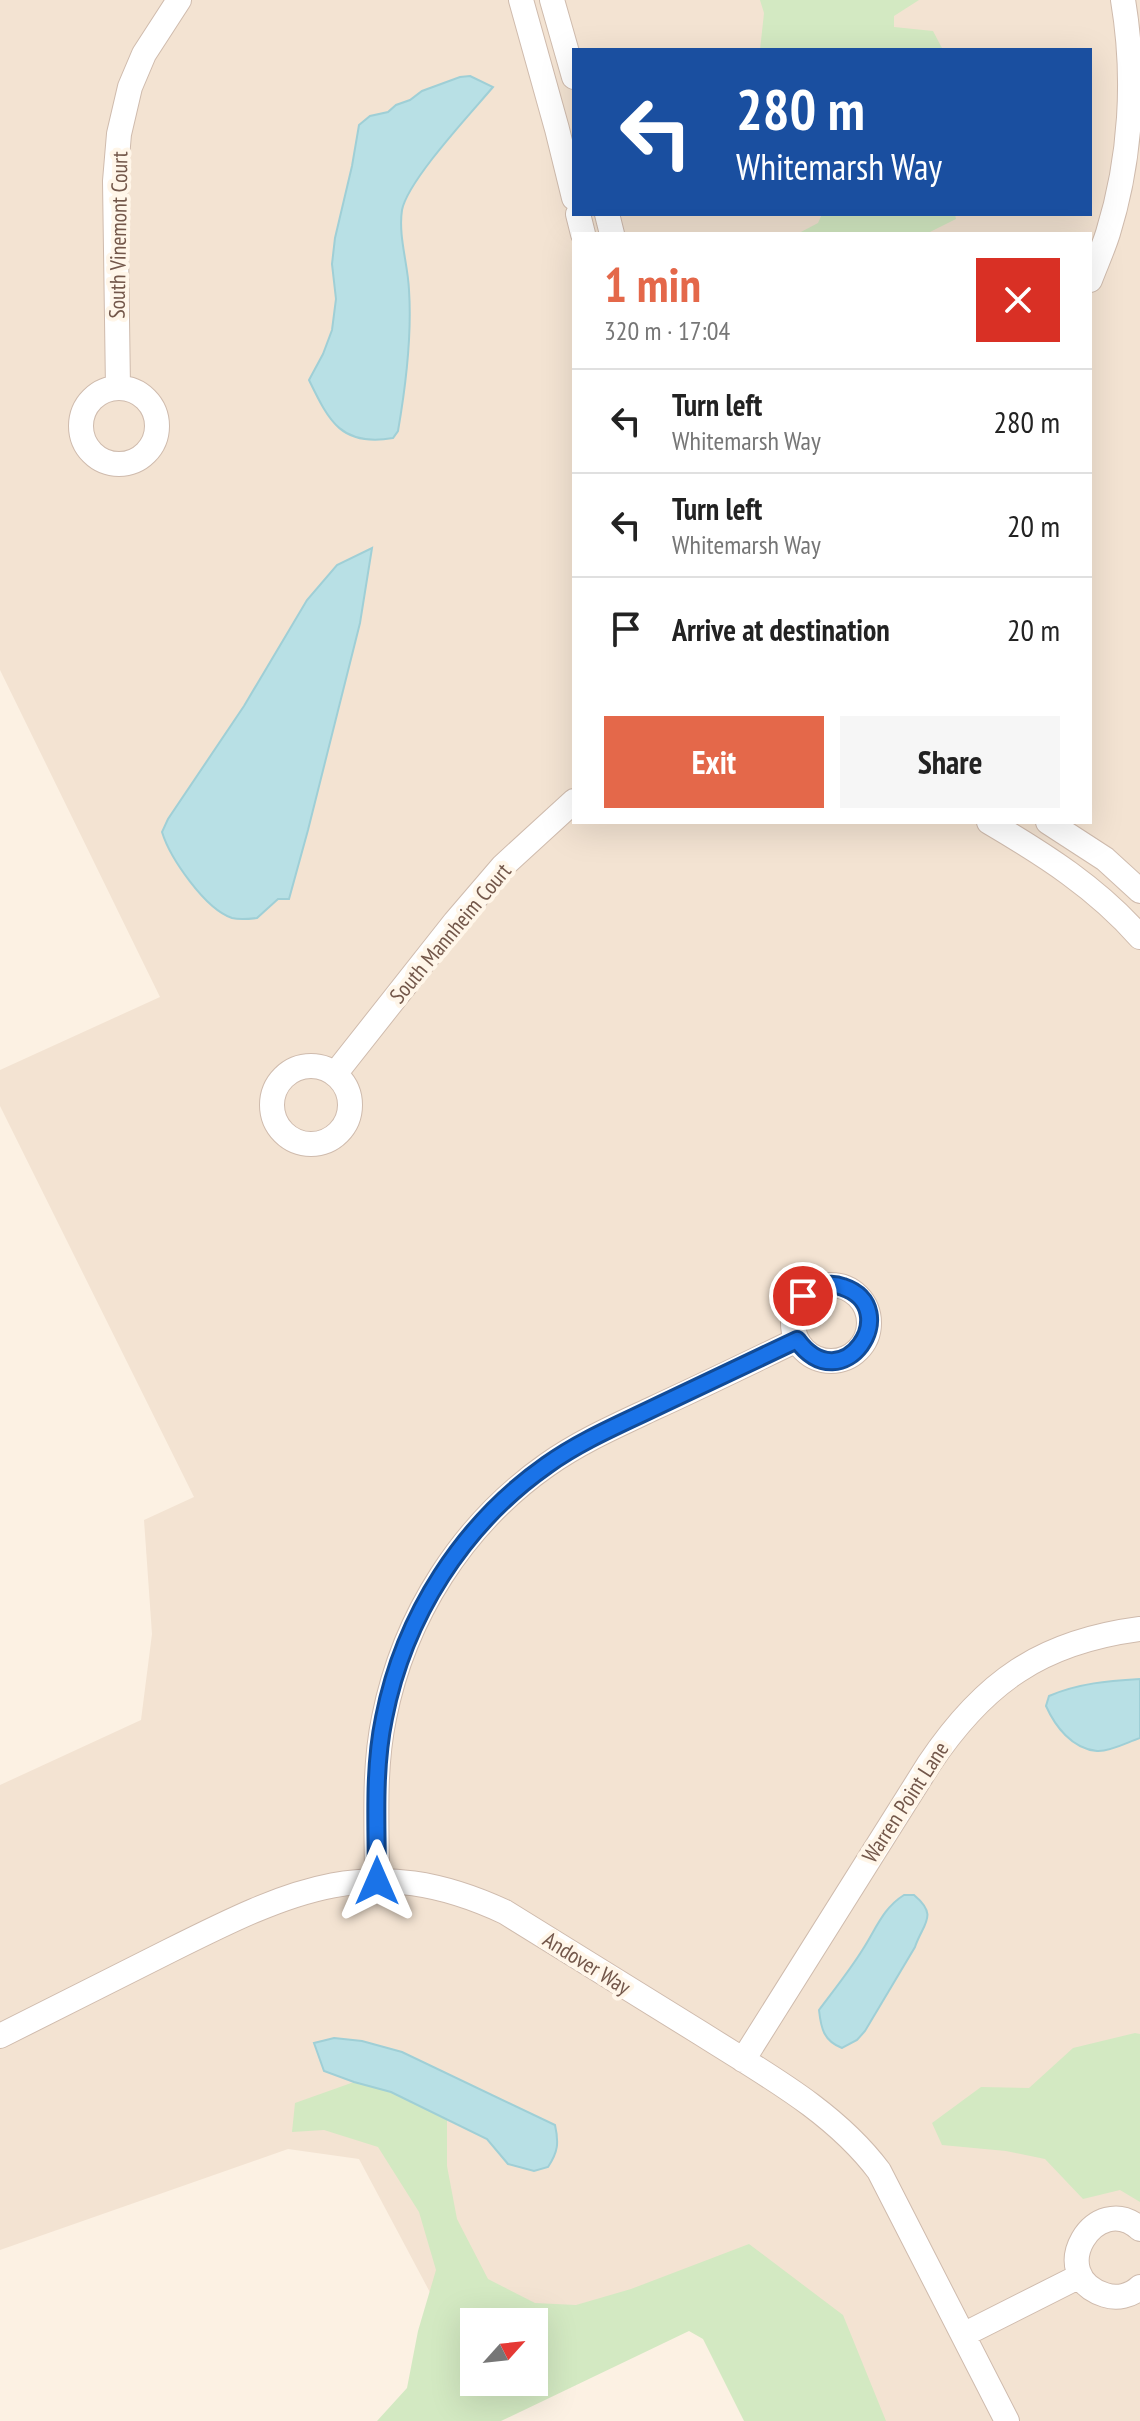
<!DOCTYPE html>
<meta charset="utf-8">
<style>
body{margin:0;font-family:"PT Sans Narrow",sans-serif;background:#f6f6f6;color:#222;height:100vh;display:flex;flex-direction:column;font-size:30px;white-space:nowrap}
*{box-sizing:border-box;margin:0}
p{font-size:26px;color:#767676}
.icon{flex:none;width:44px;height:44px;fill:none;stroke:currentColor;stroke-width:2;stroke-linecap:round;stroke-linejoin:round}
.map{position:relative;flex:1;overflow:hidden}
.drawer{position:absolute;left:572px;top:232px;width:520px;height:592px;display:flex;flex-direction:column;background:#fff;border-radius:0px;box-shadow:0 8px 32px #0002}
.drawer>*{flex:none}
.banner{position:absolute;left:572px;top:48px;width:520px;height:168px;border-radius:0px;box-shadow:0 8px 32px #0002;background:#1a4fa0;color:#fff;overflow:hidden}
.needle{width:52px;rotate:63deg}
.tools{position:absolute;left:460px;top:2308px;display:grid;gap:16px}
.tools a{display:grid;place-items:center;width:88px;height:88px;border-radius:0px;background:#fff;box-shadow:0 8px 32px #0002;font-size:40px}
.pin{position:absolute;display:grid;place-items:center;width:68px;height:68px;color:#fff;margin:-34px;border:4px solid #fff;border-radius:50%;box-shadow:0 2px 8px #0007}
.me{position:absolute;width:88px;margin:-44px;rotate:0deg;stroke-linejoin:round;filter:drop-shadow(0 0 6px #0008)}
.turn{display:flex;align-items:center;gap:28px;height:168px;padding:0 32px;font-size:36px}
.turn .icon{width:104px;height:104px;stroke-width:2.5}
.turn b{display:block;font-size:56px;line-height:68px}
.round{display:grid;place-items:center;flex:none;width:84px;height:84px;border-radius:0px;background:#f6f6f6}
.overview{display:flex;align-items:center;justify-content:space-between;height:136px;padding:0 32px}
h1{font-size:48px;font-weight:600;line-height:60px;color:#e4684a}
.cta{display:flex;gap:16px;margin-top:auto;padding:16px 32px}
.cta a{flex:1;height:92px;border-radius:0px;background:#e4684a;color:#fff;font-size:32px;font-weight:600;line-height:92px;text-align:center}
.cta a+a{background:#f6f6f6;color:#222}
ul{padding:0;list-style:none}
li{display:flex;align-items:center;gap:24px;height:104px;padding:0 32px;border-top:2px solid #e0e0e0}
li div{flex:1}
li b{display:block;font-size:30px}
li em{font-style:normal}
.map>svg:first-child{display:block}
.residential{fill:#f3e3d2;fill-rule:evenodd}
.green{fill:#d3e9c2;fill-rule:evenodd}
.water{fill:#b8e0e5;stroke:#9fcfd6;stroke-width:2}
.lines{fill:none;stroke-linecap:round;stroke-linejoin:round}
.minor-casing{stroke:#cfbbad;stroke-width:26}
.minor{stroke:#fff;stroke-width:24}
.route-casing{stroke:#114b97;stroke-width:20}
.route{stroke:#1a73e8;stroke-width:14}
.labels{text-anchor:middle;stroke-width:8;stroke-linejoin:round;paint-order:stroke}
.street-label{font-size:22px;fill:#73574a;stroke:#fff6e9}
</style>
<div class="map">
<svg width="1140" height="2421" viewBox="0 0 1140 2421">
<rect width="100%" height="100%" fill="#fcf1e3"/>
<path class="residential" d="M0,0h1140v2421h-367l-78,-155 -161,81v-25h-60v53l-115,-216 -71,-10 -288,101v-465l141,-65 11,-86 -8,-114 50,-23 -194,-391v-36l160,-73 -160,-327zM574,50h516v164h-516zM574,234h516v588h-516z"/>
<path class="green" d="M760,0h159l-25,16v11l39,4 10,19h-183l4,-37z
M822,214h133l1,5 -30,15h-129l21,-11z
M1135,2033l5,1v168l-20,-12 -37,9 -38,-40 -39,-8 -64,-6 -10,-22 49,-36 48,1 44,-40z
M354,2082l37,10 56,28v46l10,53 31,60 47,24 41,2 55,-16 118,-45 94,71 43,106h-142l-41,-82 -14,-8 -188,90h-124l30,-33 11,-57 18,-61 -17,-58 -41,-65 -54,-17 -32,2 3,-29zM474,2322h60v60h-60z"/>
<path class="water" d="M470,76l23,11c-21,25 -85,93 -91,123 -4,26 6,54 7,80 3,46 -3,95 -11,141l-5,7c-52,9 -64,-17 -84,-58l14,-26 9,-24 4,-31 -4,-35 3,-26 17,-72 7,-41 11,-9 18,-4 8,-7 14,-5 12,-9 38,-14z
M372,548l-12,75 -52,207 -19,69h-11l-21,19c-8,1 -17,2 -25,0 -27,-9 -62,-60 -70,-86l6,-13 76,-113 63,-106 30,-35z
M1140,1679v59c-12,4 -30,14 -43,13 -25,-2 -42,-25 -51,-45l3,-10c30,-13 59,-15 91,-17z
M904,1895h10c25,21 9,28 1,52l-50,84 -8,9 -15,8c-18,-7 -21,-19 -23,-38 15,-20 31,-40 44,-61 13,-20 20,-41 41,-54z
M334,2038l28,3 40,11 153,73c4,18 3,27 -7,42l-14,4 -26,-7 -21,-25 -96,-47 -37,-10 -30,-11 -10,-28z"/>
<g class="lines">
<g class="minor-casing">
<path id="minor" d="M521,0l36,129 17,69
M552,0l22,77
M578,214l5,20
M607,214l5,20
M1090,280c6,-16 13,-31 18,-47 23,-74 28,-156 15,-233
M118,388l-3,-207 4,-47 11,-47 14,-33 35,-54
M81 426a38 38 0 1 1 76 0a38 38 0 1 1-76 0Z
M989,822c56,33 108,66 151,115
M1048,822l57,37 35,32
M272 1105a39 39 0 1 1 78 0a39 39 0 1 1-78 0Z
M335,1074l120,-152 48,-56 71,-65
M793 1323a38 38 0 1 1 76 0a38 38 0 1 1-76 0Z
M377,1881c0,-54 -4,-110 7,-163 20,-102 79,-194 163,-253 34,-24 71,-40 107,-57 48,-22 95,-45 143,-68
M0,2036c56,-28 113,-57 169,-85 122,-61 203,-101 336,-39 66,41 131,81 197,122 63,40 132,77 177,137l128,250
M743,2060l186,-296c55,-82 112,-122 211,-135
M1140,2229c-44,-40 -97,46 -35,66 12,4 26,1 35,-8
M965,2334l115,-58"/>
</g>
<use href="#minor" class="minor"/>
</g>
<g class="lines">
<g class="route-casing">
<path id="route" d="M377,1881c0,-54 -4,-110 7,-163 20,-102 79,-194 163,-253 35,-25 74,-41 113,-60 45,-21 91,-43 137,-65 46,63 108,-32 46,-53 -15,-6 -28,0 -40,9"/>
</g>
<use href="#route" class="route"/>
</g>
<g class="labels">
<g class="street-label">
<text transform="translate(118 235) rotate(-89)" y="8">South Vinemont Court</text>
<text transform="translate(450 933) rotate(-50)" y="8">South Mannheim Court</text>
<text transform="translate(905 1802) rotate(-57)" y="8">Warren Point Lane</text>
<text transform="translate(587 1963) rotate(32)" y="8">Andover Way</text>
</g>
</g>
</svg>
<div class="tools">
<a><svg class="needle" viewBox="-14 -14 28 28"><path d="M0-13l5 13h-10z" fill="#e53935"/><path d="M0 13l5-13h-10z" fill="#767676"/></svg></a>
</div>
<div class="pin" style="left:803px;top:1296px;background:#d93025"><svg class="icon" aria-label="arrive" viewBox="0 0 24 24"><path d="M6 21V4h12l-3 4 3 4H6"/></svg></div>
<svg class="me" style="left:377px;top:1881px" viewBox="-20 -20 40 40"><path d="M0-17L14 15 0 8-14 15z" fill="#1a73e8" stroke="#fff" stroke-width="4"/></svg>
<div class="banner">
<div class="turn"><svg class="icon" aria-label="left" viewBox="0 0 24 24"><path d="M17 20v-9H6M10 6l-5 5 5 5"/></svg><div><b>280 m</b>Whitemarsh Way</div></div>
</div>
<section class="drawer">
<div class="overview"><div><h1>1 min</h1><p>320 m · 17:04</p></div><a class="round" style="background:#d93025;color:#fff"><svg class="icon" aria-label="close" viewBox="0 0 24 24"><path d="M6 6l12 12M18 6L6 18"/></svg></a></div>
<ul>
<li><svg class="icon" aria-label="left" viewBox="0 0 24 24"><path d="M17 20v-9H6M10 6l-5 5 5 5"/></svg><div><b>Turn left</b><p>Whitemarsh Way</p></div><em>280 m</em></li>
<li><svg class="icon" aria-label="left" viewBox="0 0 24 24"><path d="M17 20v-9H6M10 6l-5 5 5 5"/></svg><div><b>Turn left</b><p>Whitemarsh Way</p></div><em>20 m</em></li>
<li><svg class="icon" aria-label="arrive" viewBox="0 0 24 24"><path d="M6 21V4h12l-3 4 3 4H6"/></svg><div><b>Arrive at destination</b></div><em>20 m</em></li>
</ul>
<div class="cta"><a>Exit</a><a>Share</a></div>
</section>
</div>
